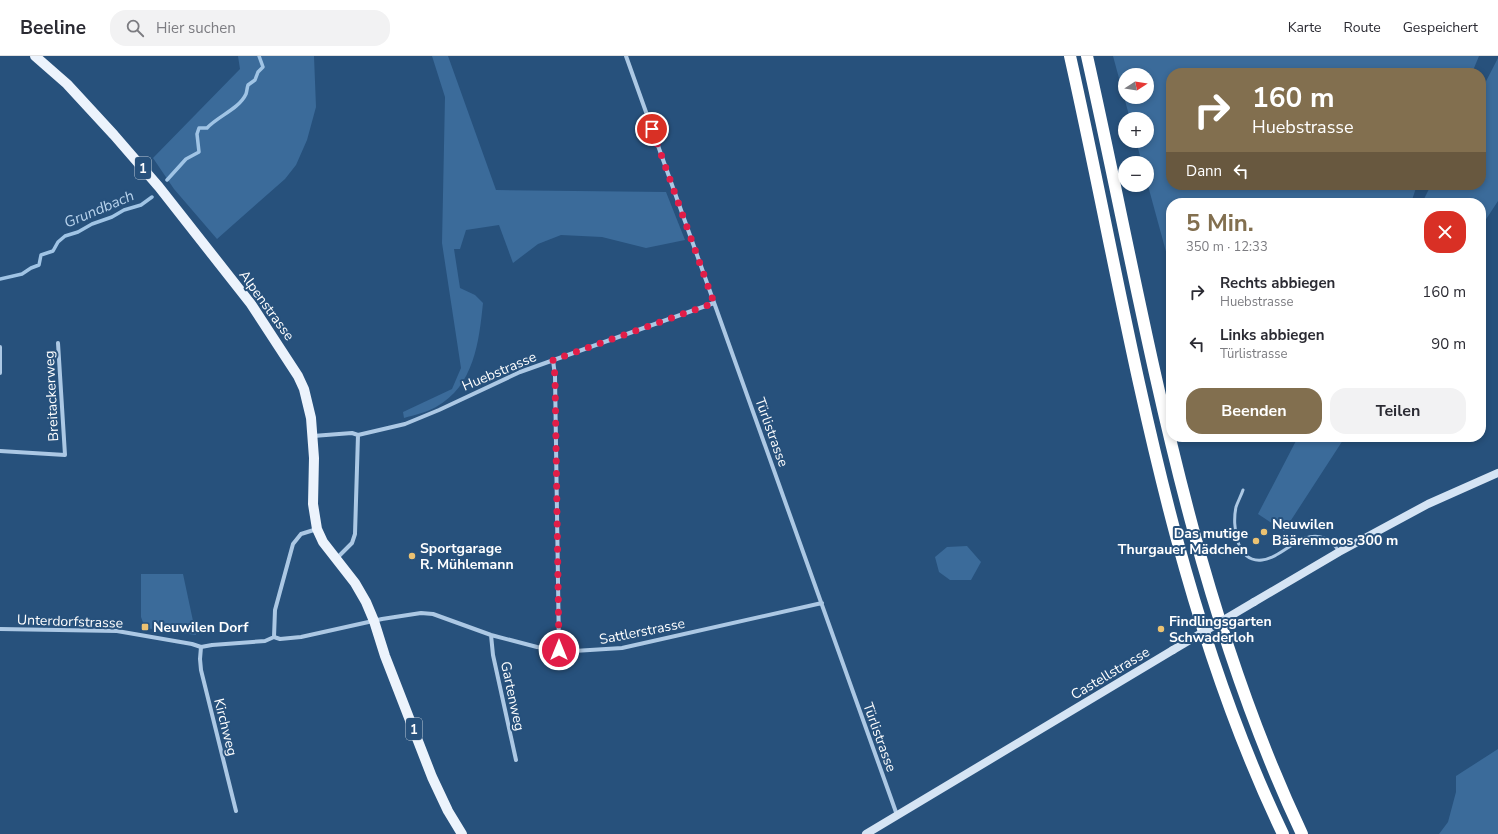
<!DOCTYPE html>
<html lang="de">
<meta charset="utf-8">
<style>
body{margin:0;font-family:"Nunito Sans",sans-serif;background:#f2f2f3;color:#2b2b33;height:100vh;display:flex;flex-direction:column;font-size:15px;white-space:nowrap}
*{box-sizing:border-box;margin:0}
p{font-size:13px;color:#7c7c81}
.icon{flex:none;width:22px;height:22px;fill:none;stroke:currentColor;stroke-width:2;stroke-linecap:round;stroke-linejoin:round}
.map{position:relative;flex:1;overflow:hidden}
.details{position:absolute;left:1166px;top:142px;width:320px;height:244px;display:flex;flex-direction:column;background:#fff;border-radius:16px;box-shadow:0 2px 6px #0003}
.details>*{flex:none}
.top-card{position:absolute;left:1166px;top:12px;width:320px;height:122px;border-radius:16px;box-shadow:0 2px 6px #0003;background:#826f4f;color:#fff;overflow:hidden}
.needle{width:26px;rotate:78deg}
.fabs{position:absolute;left:1118px;top:12px;display:grid;gap:8px}
.fabs a{display:grid;place-items:center;width:36px;height:36px;border-radius:50%;background:#fff;box-shadow:0 2px 6px #0003;font-size:20px}
.pin{position:absolute;display:grid;place-items:center;width:34px;height:34px;color:#fff;margin:-17px;border:2px solid #fff;border-radius:50%;box-shadow:0 1px 4px #0007}
.me{position:absolute;width:44px;margin:-22px;rotate:0deg;stroke-linejoin:round;filter:drop-shadow(0 0 3px #0008)}
.turn{display:flex;align-items:center;gap:14px;height:84px;padding:0 20px;font-size:18px}
.turn .icon{width:52px;height:52px;stroke-width:2.5}
.turn b{display:block;font-size:28px;line-height:34px}
.then{display:flex;align-items:center;height:38px;padding:0 20px;background:#0003;gap:8px;font-size:15px}
.round{display:grid;place-items:center;flex:none;width:42px;height:42px;border-radius:16px;background:#f2f2f3}
.head{display:flex;align-items:center;justify-content:space-between;height:68px;padding:0 20px}
h1{font-size:24px;font-weight:700;line-height:30px;color:#826f4f}
.primary-button{display:flex;gap:8px;margin-top:auto;padding:8px 20px}
.primary-button a{flex:1;height:46px;border-radius:16px;background:#826f4f;color:#fff;font-size:16px;font-weight:700;line-height:46px;text-align:center}
.primary-button a+a{background:#f2f2f3;color:#2b2b33}
ul{padding:0;list-style:none}
li{display:flex;align-items:center;gap:12px;height:52px;padding:0 20px}
li div{flex:1}
li b{display:block;font-size:15px}
li em{font-style:normal}
header{display:flex;align-items:center;gap:24px;box-sizing:border-box;height:56px;padding:0 20px;background:#fff;border-bottom:1px solid #e1e1e2}
header strong{font-size:19px}
nav{display:flex;gap:22px;margin-inline-start:auto;font-size:14px}
.search{width:280px;height:36px;background:#f2f2f3;display:flex;align-items:center;gap:10px;box-sizing:border-box;padding:0 14px;border-radius:16px;color:#7c7c81;font-size:15px}
.map>svg:first-child{display:block}
.green{fill:#3b6b9a;fill-rule:evenodd}
.lines{fill:none;stroke-linecap:round;stroke-linejoin:round}
.stream{stroke:#a0c4e5;stroke-width:3.5}
.lane{stroke:#acc8e4;stroke-width:3}
.street{stroke:#acc8e4;stroke-width:4}
.secondary{stroke:#d5e4f4;stroke-width:8}
.primary{stroke:#ecf3fc;stroke-width:10}
.highway{stroke:#fff;stroke-width:12}
.secondary-bridge{stroke:#d5e4f4;stroke-width:8}
.route{stroke:#e11d48;stroke-width:7;stroke-dasharray:0 12.6}
.poi-dot{fill:#ecc272;stroke:#27517c;stroke-width:1.5}
.labels{text-anchor:middle;stroke-width:4;stroke-linejoin:round;paint-order:stroke}
.shield{fill:#27517c;stroke:#becbd8;stroke-width:1}
.shield-label{font-size:13px;font-weight:bold;fill:#fff}
.street-label{font-size:14px;fill:#fff;stroke:#27517c}
.poi-label{font-size:14px;font-weight:bold;fill:#fff;stroke:#27517c;text-anchor:start}
.water-label{font-size:15px;font-style:italic;fill:#b7d2ec;stroke:#27517c}
</style>
<header>
<strong>Beeline</strong>
<div class="search"><svg class="icon" aria-label="search" viewBox="0 0 24 24"><circle cx="10" cy="10" r="6"/><path d="M15 15l6 6"/></svg>Hier suchen</div>
<nav><a>Karte</a><a>Route</a><a>Gespeichert</a></nav>
</header>
<div class="map">
<svg width="1498" height="778" viewBox="0 0 1498 778">
<rect width="100%" height="100%" fill="#27517c"/>
<path class="green" d="M238,0h76l2,51 -9,33 -11,25 -11,14 -68,60 -43,-50 -21,-31 87,-89z
M432,0h16l48,134 170,2 19,48 -39,8 -44,-11 -41,-2 -23,9 -25,19 -14,-38 -33,5 -6,19h-6l6,39 15,7 8,8c-4,39 -9,83 -47,104 -9,5 -21,8 -32,11l-1,-6 49,-23 9,-21 -19,-125 3,-146z
M1113,0h366l-7,17h-301v112h246l-6,18h-240v67l-24,-88v-19h-5l-6,-22h11v-22h-17zM1125,19h22v22h-22z
M1498,2v143l-17,26v-24h-59l9,-18h50v-94z
M1298,381h47l-61,94 -26,-17z
M967,490l14,16 -10,18h-21l-11,-8 -4,-15 12,-10z
M141,518h42l13,61 -51,-7 -4,-11z
M1498,693v85h-59l9,-12 8,-30v-16z"/>
<g class="lines">
<path class="stream" d="M167,124l19,-21 13,-7 -2,-18 2,-6h8c11,-12 32,-19 39,-34 1,-3 1,-6 2,-9l7,-5 3,-8 5,-5 -4,-11
M0,223l22,-5 9,-6 8,-3 2,-10 12,-4 5,-9 7,-6 13,-4 14,-8 20,-7 12,-7 17,-5 11,-8"/>
<path class="lane" d="M1243,434c-2,6 -5,11 -7,17 -4,18 0,56 26,53 21,-2 39,-31 62,-22 7,2 11,7 15,14"/>
<path class="street" d="M626,0l271,759
M0,291v26
M553,304l2,16 4,274
M313,380l39,-3 6,2 47,-11 34,-14 81,-38 194,-69
M0,395l65,4 -7,-112
M337,502l15,-15 3,-9 3,-99
M0,573l117,2 75,13 9,3 11,-2 53,-4 9,-4 6,2 21,-2 81,-18 39,-6 12,1 58,21 46,12 37,4 48,-3 200,-45
M491,579l2,20 23,105
M274,581l1,-27 18,-66 8,-10 16,-5
M201,591l-1,12 1,11 35,141"/>
<path class="secondary" d="M1254,546l85,-50 89,-48 70,-31
M866,778l307,-184"/>
<path class="primary" d="M35,0l32,28 47,51 45,52 92,117 47,72 6,13 7,29 3,40 -1,46 4,25 6,13 32,41 11,19 8,19 11,35 47,121 16,34 14,23"/>
<path class="highway" d="M1070,0c59,262 96,534 213,778
M1087,0c59,263 99,532 215,778"/>
<path class="secondary-bridge" d="M1173,594l81,-48"/>
</g>
<g class="lines">
<path class="route" d="M559,594l-4,-274 -2,-16 161,-57 -62,-174"/>
</g>
<g class="poi-dot">
<circle cx="1264" cy="476" r="4"/>
<circle cx="1256" cy="485" r="4"/>
<circle cx="412" cy="500" r="4"/>
<rect x="141" y="567" width="8" height="8" rx="2"/>
<circle cx="1161" cy="573" r="4"/>
</g>
<g class="labels">
<g class="shield">
<rect x="135" y="101" width="16" height="22" rx="3"/>
<rect x="406" y="662" width="16" height="22" rx="3"/>
</g>
<g class="shield-label">
<text x="143" y="117">1</text>
<text x="414" y="678">1</text>
</g>
<g class="street-label">
<text transform="translate(267 249) rotate(54)" y="5">Alpenstrasse</text>
<text transform="translate(499 315) rotate(-23)" y="5">Huebstrasse</text>
<text transform="translate(51 340) rotate(-93)" y="5">Breitackerweg</text>
<text transform="translate(772 376) rotate(70)" y="5">Türlistrasse</text>
<text transform="translate(70 565) rotate(2)" y="5">Unterdorfstrasse</text>
<text transform="translate(642 575) rotate(-11)" y="5">Sattlerstrasse</text>
<text transform="translate(1110 617) rotate(-31)" y="5">Castellstrasse</text>
<text transform="translate(513 640) rotate(78)" y="5">Gartenweg</text>
<text transform="translate(226 671) rotate(76)" y="5">Kirchweg</text>
<text transform="translate(880 681) rotate(70)" y="5">Türlistrasse</text>
</g>
<g class="poi-label">
<text x="1272" y="473">Neuwilen<tspan x="1272" dy="16">Bäärenmoos 300 m</tspan></text>
<text x="1248" y="482" text-anchor="end">Das mutige<tspan x="1248" dy="16">Thurgauer Mädchen</tspan></text>
<text x="420" y="497">Sportgarage<tspan x="420" dy="16">R. Mühlemann</tspan></text>
<text x="1169" y="570">Findlingsgarten<tspan x="1169" dy="16">Schwaderloh</tspan></text>
<text x="153" y="576">Neuwilen Dorf</text>
</g>
<g class="water-label">
<text transform="translate(99 153) rotate(-23)" y="5">Grundbach</text>
</g>
</g>
</svg>
<div class="fabs">
<a><svg class="needle" viewBox="-14 -14 28 28"><path d="M0-13l5 13h-10z" fill="#e53935"/><path d="M0 13l5-13h-10z" fill="#7c7c81"/></svg></a>
<a>+</a>
<a>−</a>
</div>
<div class="pin" style="left:652px;top:73px;background:#d93025"><svg class="icon" aria-label="arrive" viewBox="0 0 24 24"><path d="M6 21V4h12l-3 4 3 4H6"/></svg></div>
<svg class="me" style="left:559px;top:594px" viewBox="-20 -20 40 40"><circle r="17" fill="#e11d48" stroke="#fff" stroke-width="3"/><path d="M0-11L8 9 0 5-8 9z" fill="#fff"/></svg>
<div class="top-card">
<div class="turn"><svg class="icon" aria-label="right" viewBox="0 0 24 24"><path d="M7 20v-9h11M14 6l5 5-5 5"/></svg><div><b>160 m</b>Huebstrasse</div></div>
<div class="then">Dann<svg class="icon" aria-label="left" viewBox="0 0 24 24"><path d="M17 20v-9H6M10 6l-5 5 5 5"/></svg></div>
</div>
<section class="details">
<div class="head"><div><h1>5 Min.</h1><p>350 m · 12:33</p></div><a class="round" style="background:#d93025;color:#fff"><svg class="icon" aria-label="close" viewBox="0 0 24 24"><path d="M6 6l12 12M18 6L6 18"/></svg></a></div>
<ul>
<li><svg class="icon" aria-label="right" viewBox="0 0 24 24"><path d="M7 20v-9h11M14 6l5 5-5 5"/></svg><div><b>Rechts abbiegen</b><p>Huebstrasse</p></div><em>160 m</em></li>
<li><svg class="icon" aria-label="left" viewBox="0 0 24 24"><path d="M17 20v-9H6M10 6l-5 5 5 5"/></svg><div><b>Links abbiegen</b><p>Türlistrasse</p></div><em>90 m</em></li>
</ul>
<div class="primary-button"><a>Beenden</a><a>Teilen</a></div>
</section>
</div>
